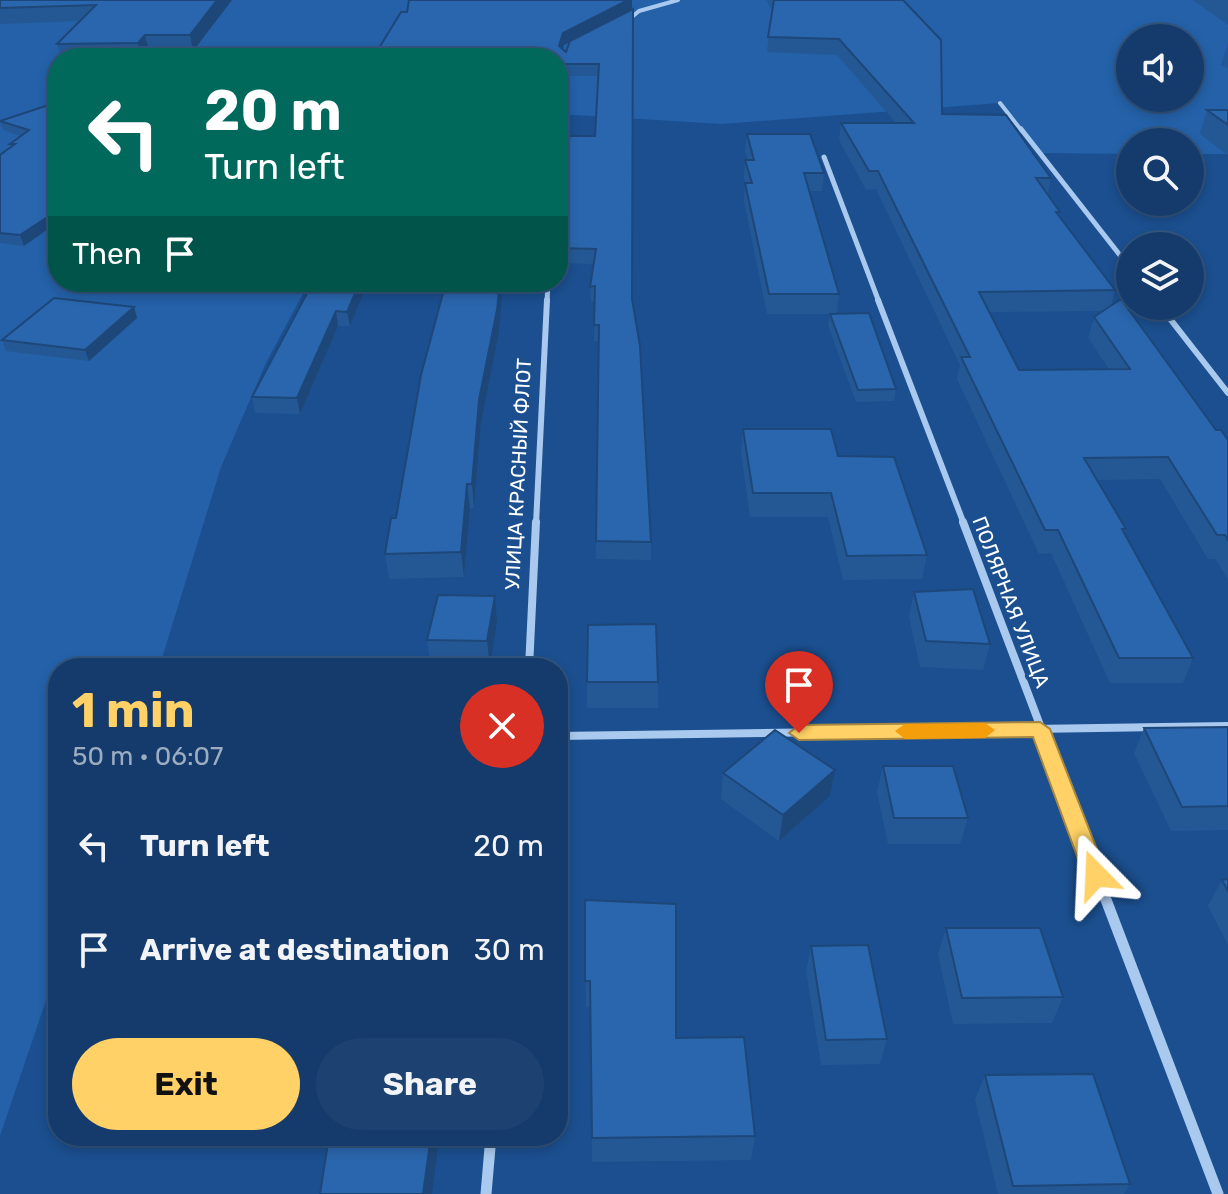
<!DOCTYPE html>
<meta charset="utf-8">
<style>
body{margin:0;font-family:Rubik,sans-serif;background:#1d4271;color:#f1f3f6;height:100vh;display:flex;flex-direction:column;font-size:30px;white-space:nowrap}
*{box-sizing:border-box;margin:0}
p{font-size:26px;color:#9dadc1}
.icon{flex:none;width:44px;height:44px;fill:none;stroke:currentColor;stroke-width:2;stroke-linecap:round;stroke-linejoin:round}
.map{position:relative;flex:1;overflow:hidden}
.panel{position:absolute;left:48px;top:658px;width:520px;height:488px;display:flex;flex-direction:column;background:#143b6b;border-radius:32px;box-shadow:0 4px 12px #0003,0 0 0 2px #33557e}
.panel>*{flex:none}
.top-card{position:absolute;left:48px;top:48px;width:520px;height:244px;border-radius:32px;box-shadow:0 4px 12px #0003,0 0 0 2px #33557e;background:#00695c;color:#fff;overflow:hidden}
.controls{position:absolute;left:1116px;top:24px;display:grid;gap:16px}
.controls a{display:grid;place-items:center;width:88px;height:88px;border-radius:50%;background:#143b6b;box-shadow:0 4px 12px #0003,0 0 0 2px #33557e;font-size:40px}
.pin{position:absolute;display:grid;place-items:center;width:68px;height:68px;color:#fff;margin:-82px -34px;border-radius:50% 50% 50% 0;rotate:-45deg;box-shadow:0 0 8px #0007}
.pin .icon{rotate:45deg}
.me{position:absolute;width:88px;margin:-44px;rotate:339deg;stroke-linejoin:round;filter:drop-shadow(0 0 6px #0008)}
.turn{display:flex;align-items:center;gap:28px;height:168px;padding:0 24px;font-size:36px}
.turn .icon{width:104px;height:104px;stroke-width:2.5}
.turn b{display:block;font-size:56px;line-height:68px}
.then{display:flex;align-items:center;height:76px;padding:0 24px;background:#0003;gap:16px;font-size:30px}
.round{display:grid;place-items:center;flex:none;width:84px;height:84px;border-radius:42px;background:#1d4271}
.overview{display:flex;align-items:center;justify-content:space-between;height:136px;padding:0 24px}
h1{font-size:48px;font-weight:700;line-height:60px;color:#ffd166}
.primary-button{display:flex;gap:16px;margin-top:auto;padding:16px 24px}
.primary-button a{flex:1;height:92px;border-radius:48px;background:#ffd166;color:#111;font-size:32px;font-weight:700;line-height:92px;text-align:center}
.primary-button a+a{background:#1d4271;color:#f1f3f6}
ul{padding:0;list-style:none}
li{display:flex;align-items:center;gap:24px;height:104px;padding:0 24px}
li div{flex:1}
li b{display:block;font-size:30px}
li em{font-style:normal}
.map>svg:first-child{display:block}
.green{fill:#2461a8;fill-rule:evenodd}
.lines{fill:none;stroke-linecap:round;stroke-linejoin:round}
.minor-far4{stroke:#a9c9ee;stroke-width:4}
.minor-far3{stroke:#a9c9ee;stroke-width:5}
.minor-far2{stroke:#a9c9ee;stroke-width:6}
.minor-far1{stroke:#a9c9ee;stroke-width:8}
.minor{stroke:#a9c9ee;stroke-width:11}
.wall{fill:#245895;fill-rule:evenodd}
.shaded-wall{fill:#1d4779}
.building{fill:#2a66ad;stroke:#1d4779;stroke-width:2}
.route{fill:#ffd166;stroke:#a68842;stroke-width:2}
.slow{fill:#f59e0b}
.labels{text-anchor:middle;stroke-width:8;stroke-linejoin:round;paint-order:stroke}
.street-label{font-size:20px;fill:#fff;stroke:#1b4f8f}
</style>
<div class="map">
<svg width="1228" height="1194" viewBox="0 0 1228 1194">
<rect width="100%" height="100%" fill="#1b4f8f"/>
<path class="green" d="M0,0h1228v154h-38v-12h-60v12l-91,-1 -40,-50 -277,21 -164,-10 6,-54 -6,-2h-500v224h251l-43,81 -45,104 -62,201h-101v297l-58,171zM1130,38h60v60h-60z"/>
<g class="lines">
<path class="minor-far4" d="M627,21l12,-10 39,-11
M1000,103l22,28"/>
<path class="minor-far3" d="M1021,129l109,139
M824,157l55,145
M547,302l1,-20"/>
<path class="minor-far2" d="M878,300l86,224
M1160,306l68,87
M536,524l11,-224"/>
<path class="minor-far1" d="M963,522l111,293
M529,668l7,-146
M558,736l670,-10"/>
<path class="minor" d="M1073,813l145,381
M486,1194l5,-58"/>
</g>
<path class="wall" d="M0,0h232l-39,51h-44l-6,7h-82l-4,-14 23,-23 -80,3z
M766,0h137l39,114 109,64 -3,16 12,18 -1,4 56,74 -4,16 105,124 12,10v139l-13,-20h-7l-48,-80 -63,1 29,49 -2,4 69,125 -10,25h-73l-59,-130 -12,1 -82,-175 3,-14 -84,-176 -10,1 -27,-50 2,-17h55l-59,-68 -70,-3 5,-42zM1103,311l-9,6 -6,21 21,31 -90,1 -29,-58z
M1193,0h35v25z
M632,9v290l19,243v18l-55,-1 3,-218h-5l1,-39h-4l-1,-15 4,-23 -36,-1v-127h37l3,-60h-40v-18h-185zM570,41l-4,11 -4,-3 2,-4z
M1228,43v25l-7,-3z
M58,102l-34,144 -24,-3v-88l11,-7 -1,-4 11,-8 -18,-6 -3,-9z
M1207,110h21v45l-28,-21z
M747,134l77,39 -2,18h-12l29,103 -2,20h-70l-23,-113 1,-18 -1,-5 1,-18h3l-3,-8z
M313,282l52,8 -15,36h-12l-38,88 -45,-1 -3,-16z
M500,282h3v5l-4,45 -18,91 -7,85 -4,1 -6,68 -75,2 -4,-25 11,-36z
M134,307l3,11 -48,43 -83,-10 -4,-11z
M830,314l66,75 -2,12 -38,1 -28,-77z
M743,429l95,27 89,99 -5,24 -79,1 -15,-63h-78l-9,-65z
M914,592l76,52 -7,26 -63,-3 -11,-50z
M497,622l-7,45 -59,-1 -4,-26z
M587,682h71v26h-71z
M1228,727v103l-57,1 -37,-78 10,-25z
M883,766l85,52 -8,26h-72l-11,-52z
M835,770l-5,26 -51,45 -58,-42 2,-26z
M1228,879v66l-20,-39 14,-26z
M585,900l91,138 79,98 -4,24 -159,2 -1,-155h-5z
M946,928l117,69 -11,26 -99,1 -15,-70z
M811,946l76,93 -7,25 -59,1 -15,-94z
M985,1075l145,109 -6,10h-126l-23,-94z"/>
<path class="shaded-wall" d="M217,0h15l-39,51 -3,-16z
M628,0h4v9l-68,36 -5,13v-12l4,-13z
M145,35l4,16 -7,7 -4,-15z
M58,210v12l-34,24 -4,-11z
M360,282h4l1,8 -15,36 -3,-14z
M500,282h3v5l-4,45 -18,91 -7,85 -2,-24 7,-84z
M134,307l3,11 -48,43 -4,-11z
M336,311l2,15 -38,88 -3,-16z
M467,484l3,25 -6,68 -3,-25z
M495,596l2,26 -7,45 -3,-26z
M835,770l-5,26 -51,45 4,-26z
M431,1136h7l1,3 -7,55h-9z"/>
<path class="building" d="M0,0h217l-27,35h-45l-7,8 -81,1 39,-39 -96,3z
M409,0h219l-65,33 -4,13 7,6 4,-11 63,-32 -1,290 8,47 11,196 -55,-1 3,-216h-5l1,-39 -5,1 6,-38 -38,-1v-112h37l4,-72h-41v-6h-185l28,-46h6z
M774,0h129l38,40 1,74 64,1 45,63h-15l24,34h-4l59,78 -136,2 40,78 111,-1 -36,-52 27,-18 95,131h5l7,10v100l-3,-5h-8l-49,-78 -84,1 42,71h-4l71,129h-74l-61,-128h-13l-84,-173h9l-92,-186h-9l-28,-48h73l-75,-84 -71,-2z
M58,102v108l-38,25 -20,-2v-78l15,-11h-5l19,-14 -29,-9z
M1207,110h21v15z
M747,134h63l14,39h-20l35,121h-70l-24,-111h7l-7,-23h9z
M313,282h47l-13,30 -11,-1 -39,87 -45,-1z
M446,282h54l-3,28 -18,90 -7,84h-5l-6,68 -76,2 6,-36h5l25,-143z
M54,298l80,9 -49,43 -83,-10z
M869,313l27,76 -38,1 -28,-76z
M743,429h88l7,27 56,1 33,98 -80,1 -16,-63h-78z
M973,589l17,55 -64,-3 -12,-49z
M438,595l57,1 -8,45 -60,-1z
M656,624l2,58h-71l1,-57z
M1228,727v79l-46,1 -38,-79z
M775,730l60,40 -52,45 -60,-42z
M883,766h70l15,52h-74z
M1228,879v12l-6,-11z
M585,900l91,4v134l68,-1 11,99 -163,2 -2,-157h-5z
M946,928h94l23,69 -101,1z
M868,945l19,94 -61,1 -15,-94z
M1093,1074l37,110 -117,2 -28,-111z
M329,1136h102l-8,58h-103z"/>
<path class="route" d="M1040,722l10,7 57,146 -3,6h-17l-3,-6 -51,-138 -234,3 -10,-7 10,-8z"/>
<path class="slow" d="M985,723l10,7 -10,8 -80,1 -10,-8 10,-7z"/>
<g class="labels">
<g class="street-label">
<text transform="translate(518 474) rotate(-87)" y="7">УЛИЦА КРАСНЫЙ ФЛОТ</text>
<text transform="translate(1011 602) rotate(69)" y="7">ПОЛЯРНАЯ УЛИЦА</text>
</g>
</g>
</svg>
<div class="controls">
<a><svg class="icon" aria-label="sound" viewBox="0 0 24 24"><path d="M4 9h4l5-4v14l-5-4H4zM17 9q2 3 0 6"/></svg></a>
<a><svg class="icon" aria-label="search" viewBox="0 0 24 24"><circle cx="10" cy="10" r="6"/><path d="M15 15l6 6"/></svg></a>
<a><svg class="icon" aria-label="layers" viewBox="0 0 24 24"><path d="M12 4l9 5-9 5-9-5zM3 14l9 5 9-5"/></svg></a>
</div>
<div class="pin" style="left:799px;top:733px;background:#d93025"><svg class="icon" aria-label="arrive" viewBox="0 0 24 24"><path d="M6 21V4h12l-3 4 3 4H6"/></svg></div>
<svg class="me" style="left:1096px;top:875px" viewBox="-20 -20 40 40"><path d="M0-17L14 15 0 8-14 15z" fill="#ffd166" stroke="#fff" stroke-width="4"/></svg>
<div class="top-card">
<div class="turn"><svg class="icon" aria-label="left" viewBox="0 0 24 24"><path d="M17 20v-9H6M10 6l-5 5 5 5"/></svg><div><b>20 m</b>Turn left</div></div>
<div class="then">Then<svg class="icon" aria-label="arrive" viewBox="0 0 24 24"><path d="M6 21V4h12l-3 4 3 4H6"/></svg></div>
</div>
<section class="panel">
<div class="overview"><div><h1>1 min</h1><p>50 m · 06:07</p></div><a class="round" style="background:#d93025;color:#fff"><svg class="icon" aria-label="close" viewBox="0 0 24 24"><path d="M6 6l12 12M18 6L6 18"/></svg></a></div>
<ul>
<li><svg class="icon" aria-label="left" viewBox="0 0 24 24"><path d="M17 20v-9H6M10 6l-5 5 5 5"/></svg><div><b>Turn left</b></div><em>20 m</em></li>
<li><svg class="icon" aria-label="arrive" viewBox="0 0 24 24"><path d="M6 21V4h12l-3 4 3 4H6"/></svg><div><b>Arrive at destination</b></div><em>30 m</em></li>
</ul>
<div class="primary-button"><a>Exit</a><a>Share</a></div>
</section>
</div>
